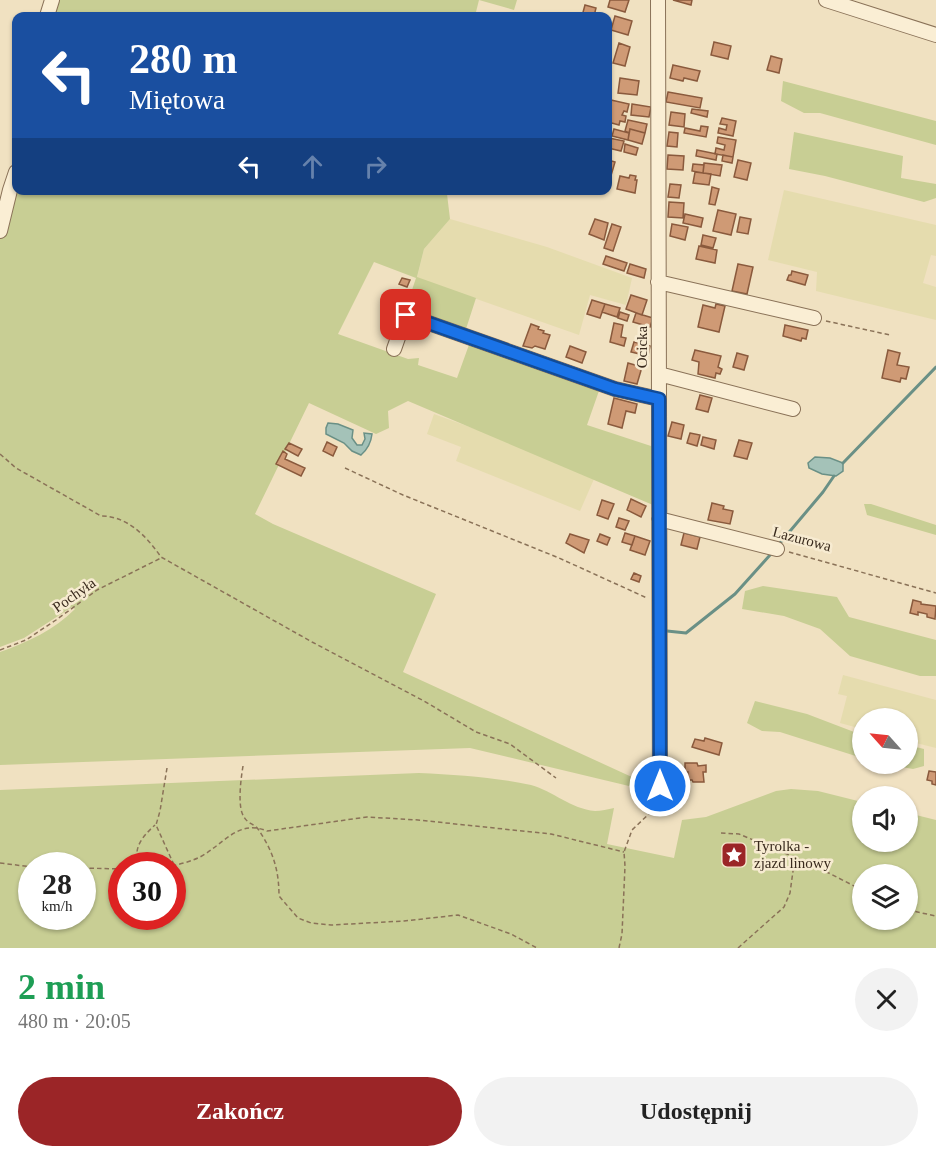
<!DOCTYPE html>
<html lang="pl">
<meta charset="utf-8">
<style>
body{margin:0;font-family:"Times New Roman",serif;background:#f2f2f2;color:#222;height:100vh;display:flex;flex-direction:column;font-size:22px;white-space:nowrap}
*{box-sizing:border-box;margin:0}
p{font-size:20px;color:#767676}
.icon{flex:none;width:33px;height:33px;fill:none;stroke:currentColor;stroke-width:2;stroke-linecap:round;stroke-linejoin:round}
.map{position:relative;height:948px;overflow:hidden}
.sheet{display:flex;flex-direction:column;background:#fff;flex:1}
.sheet>*{flex:none}
.hud{position:absolute;left:12px;top:12px;width:600px;height:183px;border-radius:12px;box-shadow:0 2px 4px #0004;background:#1a4fa0;color:#fff;overflow:hidden}
.needle{width:39px;rotate:297deg}
.tools{position:absolute;left:852px;top:708px;display:grid;gap:12px}
.tools a{display:grid;place-items:center;width:66px;height:66px;border-radius:50%;background:#fff;box-shadow:0 2px 4px #0004;font-size:30px}
.speed{position:absolute;left:18px;top:852px;display:flex;gap:12px;font-size:30px;font-weight:700;text-align:center}
.speed>*{display:grid;place-content:center;width:78px;height:78px;border-radius:50%;background:#fff;box-shadow:0 2px 4px #0004;line-height:1}
.speed small{font-size:15px;font-weight:400}
.speed .limit{border:9px solid #d22;background:#fff;color:#111}
.pin{position:absolute;display:grid;place-items:center;width:51px;height:51px;color:#fff;margin:-26px;border-radius:12px;box-shadow:0 3px 9px #0006}
.me{position:absolute;width:66px;margin:-33px;rotate:0deg;stroke-linejoin:round;filter:drop-shadow(0 0 4px #0008)}
.turn{display:flex;align-items:center;gap:21px;height:126px;padding:0 18px;font-size:27px}
.turn .icon{width:78px;height:78px;stroke-width:2.5}
.turn b{display:block;font-size:42px;line-height:51px}
.lanes{display:flex;align-items:center;height:57px;padding:0 18px;background:#0003;justify-content:center;gap:30px;direction:ltr}
.lanes .off{opacity:.35}
.round{display:grid;place-items:center;flex:none;width:63px;height:63px;border-radius:32px;background:#f2f2f2}
.head{display:flex;align-items:center;justify-content:space-between;height:102px;padding:0 18px}
h1{font-size:36px;font-weight:700;line-height:45px;color:#1e9e55}
.action{display:flex;gap:12px;margin-top:auto;padding:12px 18px}
.action a{flex:1;height:69px;border-radius:36px;background:#9b2527;color:#fff;font-size:24px;font-weight:700;line-height:69px;text-align:center}
.action a+a{background:#f2f2f2;color:#222}
.map>svg:first-child{display:block}
.farmland{fill:#e5dcae}
.green{fill:#c8ce94;fill-rule:evenodd}
.water{fill:#a4c2b8;stroke:#6a9086;stroke-width:1.5}
.lines{fill:none;stroke-linecap:round;stroke-linejoin:round}
.stream{stroke:#6a9086;stroke-width:3}
.building{fill:#cf9a75;stroke:#8a5a3d;stroke-width:1.5}
.minor-casing{stroke:#8a7258;stroke-width:16}
.path{stroke:#8a7258;stroke-width:1.5;stroke-dasharray:4.5 3;stroke-linecap:butt}
.minor{stroke:#faeed4;stroke-width:14}
.route-casing{stroke:#114b97;stroke-width:15}
.route{stroke:#1a73e8;stroke-width:10}
.labels{text-anchor:middle;stroke-width:5;stroke-linejoin:round;paint-order:stroke}
.street-label{font-size:15px;fill:#392a1d;stroke:#f7ebd1}
.poi-label{font-size:15px;fill:#392a1d;stroke:#f7ebd1;text-anchor:start}
</style>
<div class="map">
<svg width="936" height="948" viewBox="0 0 936 948">
<rect width="100%" height="100%" fill="#f0e1c1"/>
<path class="farmland" d="M784,190l152,35v31l-5,-1 -8,28 13,4v33l-120,-29 1,-19 -49,-12z
M450,219l97,28 85,31 -6,27 -36,-10 -11,40 -162,-57 7,-29z
M434,414l63,23 97,42 -14,32 -124,-50 5,-14 -34,-13z
M843,675l93,25v48l-28,-7v-23h-46v11l-22,-6 7,-27 -9,-2z"/>
<path class="green" d="M52,0h465l-3,10 -35,-10 -4,16h-428z
M783,81l153,40v24l-116,-32h-16l-23,-12z
M794,132l109,24 -2,22 35,6v14l-12,4 -99,-26 -36,-7z
M16,190l424,1 7,3 3,25 -26,30 -7,28 59,21 -11,34 -58,-20 -1,-4 10,-30 -42,-16 -36,72 70,25 11,-1 -1,7 39,13 13,-36 130,46 -13,37 67,22 -1,58 -245,-104 -20,10 1,17 -13,6 -67,-31 -54,111 18,10 163,70 -33,78 231,106 3,3 -8,5 -159,-38 -470,17v-113c28,-10 54,-22 75,-43l-3,-2 -48,31 -24,9v-416z
M864,504h7l65,21v10l-69,-20z
M763,586l74,11 12,20 87,23v36h-16l-70,-20 -30,-27 -36,-13 -42,-7 3,-18z
M755,701l52,13 55,21v23l-82,-26 -18,-1 -15,-8z
M908,745l16,4v17l-11,3 -28,-5h23z
M419,773c38,2 74,4 112,12 22,6 40,24 64,26 6,0 13,-2 19,-3l-7,36 67,14 8,-38 24,-3 70,-26 15,-2 27,2 44,11v40h46v-29l28,7v128h-936v-158zM32,866h50v50h-50zM122,866h50v50h-50zM862,874h46v46h-46z"/>
<path class="water" d="M328,423l10,1 15,6 -1,8 5,7h5l3,-6 -1,-6 8,1c-1,9 -4,15 -11,21l-9,-4 -8,-8 -18,-9v-6z
M815,457l15,1 13,5v8l-7,5 -14,-2 -13,-6 -1,-5z"/>
<g class="lines">
<path class="stream" d="M843,463l93,-96
M780,543l43,-51 11,-16
M667,631l19,2 49,-39 35,-39"/>
</g>
<path class="building" d="M610,0h19l-4,12 -17,-5z
M673,0h19l-1,5z
M585,5l11,3 -2,8h-12z
M615,16l17,5 -4,14 -17,-5z
M714,42l17,4 -3,13 -17,-4z
M619,43l11,4 -5,19 -12,-3z
M771,56l11,3 -3,14 -12,-3z
M673,65l27,6 -3,10 -13,-3 -1,3 -13,-3z
M620,78l19,3 -2,14 -19,-2z
M668,92l34,6 -2,10 -34,-6z
M611,100l18,4 -2,8 -3,-1 -2,4 4,1 -1,6 -5,-1 -1,4 -11,-3z
M632,104l19,3 -2,10 -18,-2z
M692,109l16,2 -1,6 -16,-4z
M671,112l14,2 -1,13 -15,-2z
M722,118l14,3 -3,15 -15,-3 1,-5 7,2 1,-5 -7,-1z
M628,120l19,4 -2,9 -15,-4 -1,4 -4,-2z
M701,126l7,1 -2,10 -22,-4 1,-5 15,3z
M614,129l15,4 -1,7 -16,-4z
M630,129l15,4 -3,11 -14,-4z
M669,132l9,1 -1,14 -10,-1z
M718,137l18,3 -3,17 -18,-3 1,-6 8,2 1,-5 -8,-2z
M609,138l15,3 -3,10 -13,-3z
M625,144l13,4 -2,7 -12,-3z
M697,150l20,4 -1,6 -20,-4z
M668,155l16,1 -1,14 -16,-1z
M723,155l10,2 -1,6 -10,-2z
M608,160l7,2 -5,17 -2,-1z
M738,160l13,3 -4,17 -13,-3z
M704,163l18,2 -2,11 -17,-3z
M693,164l11,1 -1,8 -11,-2z
M695,172l16,2 -2,11 -16,-2z
M630,175l6,1 -1,4h2l-2,13 -18,-4 3,-13 9,2z
M670,184l11,1 -2,13 -11,-1z
M712,187l7,2 -4,16 -6,-1z
M669,202l15,1 -1,15 -15,-1z
M718,210l18,4 -5,21 -18,-4z
M685,214l18,4 -2,9 -18,-4z
M740,217l11,2 -3,15 -11,-2z
M595,219l13,4 -4,17 -15,-6z
M612,224l9,3 -8,24 -9,-3z
M672,224l16,3 -3,13 -15,-4z
M703,235l13,3 -3,10 -12,-3z
M699,246l18,4 -2,13 -19,-4z
M606,256l21,7 -3,8 -21,-7z
M630,264l16,5 -2,9 -17,-5z
M738,264l15,3 -6,27 -15,-3z
M792,271l16,4 -3,10 -18,-5 2,-5h2z
M402,278l8,2 -3,7 -8,-3z
M397,291l8,3 -2,7 -9,-3z
M631,295l16,5 -5,15 -16,-6z
M592,300l13,4 -5,14 -13,-4z
M605,304l15,4 -3,9 -15,-5z
M716,304l9,2 -6,26 -21,-5 5,-22 12,3z
M620,312l9,3 -2,6 -9,-3z
M636,313l17,5 -3,9 -17,-5z
M614,323l9,2 -2,12 5,1 -2,8 -14,-4z
M531,324l8,3 -1,2 6,2 -1,2 7,2 -5,14 -10,-3 -3,2 -9,-2z
M785,325l23,5 -2,9 -4,-1 -1,3 -18,-5z
M634,342l16,4 -2,10 -17,-4z
M570,346l16,6 -4,11 -16,-6z
M695,350l26,6 -3,11 4,2 -2,5 -4,-1 -1,5 -17,-4 1,-12 -7,-2z
M888,350l12,3 -3,12 12,2 -3,12 -5,-1 -1,4 -18,-4z
M737,353l11,3 -4,14 -11,-3z
M628,363l14,4 -5,17 -13,-3z
M700,395l12,3 -4,14 -12,-3z
M614,398l23,6 -2,9 -9,-2 -4,17 -14,-4z
M672,422l12,3 -3,14 -13,-3z
M690,433l10,2 -3,11 -10,-3z
M703,437l13,3 -2,9 -13,-4z
M739,440l13,3 -5,16 -13,-3z
M327,442l10,5 -4,9 -10,-5z
M289,443l13,6 -4,7 -13,-7z
M283,451l4,3 -2,5 20,9 -4,8 -25,-12z
M631,499l15,7 -5,11 -14,-7z
M602,500l12,4 -6,15 -11,-4z
M712,503l12,3 -1,3 10,2 -3,13 -22,-4z
M619,518l10,3 -4,9 -9,-3z
M625,533l10,3 -3,9 -10,-3z
M684,533l16,4 -3,12 -16,-4z
M570,534l19,6 -5,13 -18,-10z
M600,534l10,4 -3,7 -10,-4z
M635,536l15,5 -5,14 -15,-5z
M634,573l7,3 -2,6 -8,-3z
M913,600l8,2v2l15,2 -1,13 -8,-2v-3l-9,-2v3l-8,-2z
M705,738l17,5 -3,12 -27,-8 3,-8 9,2z
M685,763h12l1,3 8,-1v7h-3l1,10h-11l-1,-2h-5l1,-8h-3z
M929,771l7,1v13l-4,-1v-3l-5,-1z"/>
<g class="lines">
<g class="minor-casing">
<path id="minor" d="M658,0l2,802
M826,0l110,35
M47,16l5,-16
M0,231l10,-41 6,-18
M658,282l156,36
M394,349l12,-34 209,74 44,10
M659,374l134,35
M659,519l118,30"/>
</g>
<path class="path" d="M826,321l64,14
M0,454l16,14 85,48c27,0 46,21 60,41l151,85 112,59 52,31 34,12 46,34
M345,468l58,27 156,63 88,40
M789,552l147,41
M0,650l26,-10 30,-20 41,-30 64,-32
M243,766c-2,12 -6,41 1,51 3,6 10,7 14,12 15,22 21,41 21,67l19,22 13,5 20,2 73,-4 54,-6 53,19 26,14
M167,768l-7,43 -4,14 18,40
M721,833l18,1 74,31 49,25
M0,863l32,4
M140,866c-9,-17 3,-30 15,-41
M172,866c9,-2 20,-5 28,-9 24,-13 38,-38 67,-26l100,-14 51,3 133,14 73,18
M82,868l40,1
M908,910l28,6
M619,948l3,-14 3,-68 -1,-14 8,-22 21,-20
M738,948l46,-41 6,-14 3,-22 9,-10"/>
<use href="#minor" class="minor"/>
</g>
<g class="lines">
<g class="route-casing">
<path id="route" d="M406,315l209,74 44,10 1,387"/>
</g>
<use href="#route" class="route"/>
</g>
<defs>
<g id="sight-square" transform="scale(1.35)"><rect x="-9" y="-9" width="18" height="18" rx="4" fill="#9b2527" stroke="#f7ebd1"/><path d="M0-6L1.8-2.2L6-1.7L2.9 1.2L3.7 5.4L0 3.3L-3.7 5.4L-2.9 1.2L-6-1.7L-1.8-2.2Z" fill="#fff"/></g>
</defs>
<g fill-rule="evenodd">
<use href="#sight-square" x="734" y="855"/>
</g>
<g class="labels">
<g class="street-label">
<text transform="translate(642 347) rotate(-90)" y="5">Ocicka</text>
<text transform="translate(802 539) rotate(15)" y="5">Lazurowa</text>
<text transform="translate(74 595) rotate(-35)" y="5">Pochyła</text>
</g>
<g class="poi-label">
<text x="754" y="851">Tyrolka -<tspan x="754" dy="17">zjazd linowy</tspan></text>
</g>
</g>
</svg>
<div class="tools">
<a><svg class="needle" viewBox="-14 -14 28 28"><path d="M0-13l5 13h-10z" fill="#e53935"/><path d="M0 13l5-13h-10z" fill="#767676"/></svg></a>
<a><svg class="icon" aria-label="sound" viewBox="0 0 24 24"><path d="M4 9h4l5-4v14l-5-4H4zM17 9q2 3 0 6"/></svg></a>
<a><svg class="icon" aria-label="layers" viewBox="0 0 24 24"><path d="M12 4l9 5-9 5-9-5zM3 14l9 5 9-5"/></svg></a>
</div>
<div class="speed"><div>28<small>km/h</small></div><div class="limit">30</div></div>
<div class="pin" style="left:406px;top:315px;background:#d93025"><svg class="icon" aria-label="arrive" viewBox="0 0 24 24"><path d="M6 21V4h12l-3 4 3 4H6"/></svg></div>
<svg class="me" style="left:660px;top:786px" viewBox="-20 -20 40 40"><circle r="17" fill="#1a73e8" stroke="#fff" stroke-width="3"/><path d="M0-11L8 9 0 5-8 9z" fill="#fff"/></svg>
<div class="hud">
<div class="turn"><svg class="icon" aria-label="left" viewBox="0 0 24 24"><path d="M17 20v-9H6M10 6l-5 5 5 5"/></svg><div><b>280 m</b>Miętowa</div></div>
<div class="lanes"><svg class="icon" aria-label="left" viewBox="0 0 24 24"><path d="M17 20v-9H6M10 6l-5 5 5 5"/></svg><svg class="icon off" aria-label="ahead" viewBox="0 0 24 24"><path d="M12 20V5M6 11l6-6 6 6"/></svg><svg class="icon off" aria-label="right" viewBox="0 0 24 24"><path d="M7 20v-9h11M14 6l5 5-5 5"/></svg></div>
</div>
</div>
<section class="sheet">
<div class="head"><div><h1>2 min</h1><p>480 m · 20:05</p></div><a class="round"><svg class="icon" aria-label="close" viewBox="0 0 24 24"><path d="M6 6l12 12M18 6L6 18"/></svg></a></div>
<div class="action"><a>Zakończ</a><a>Udostępnij</a></div>
</section>
